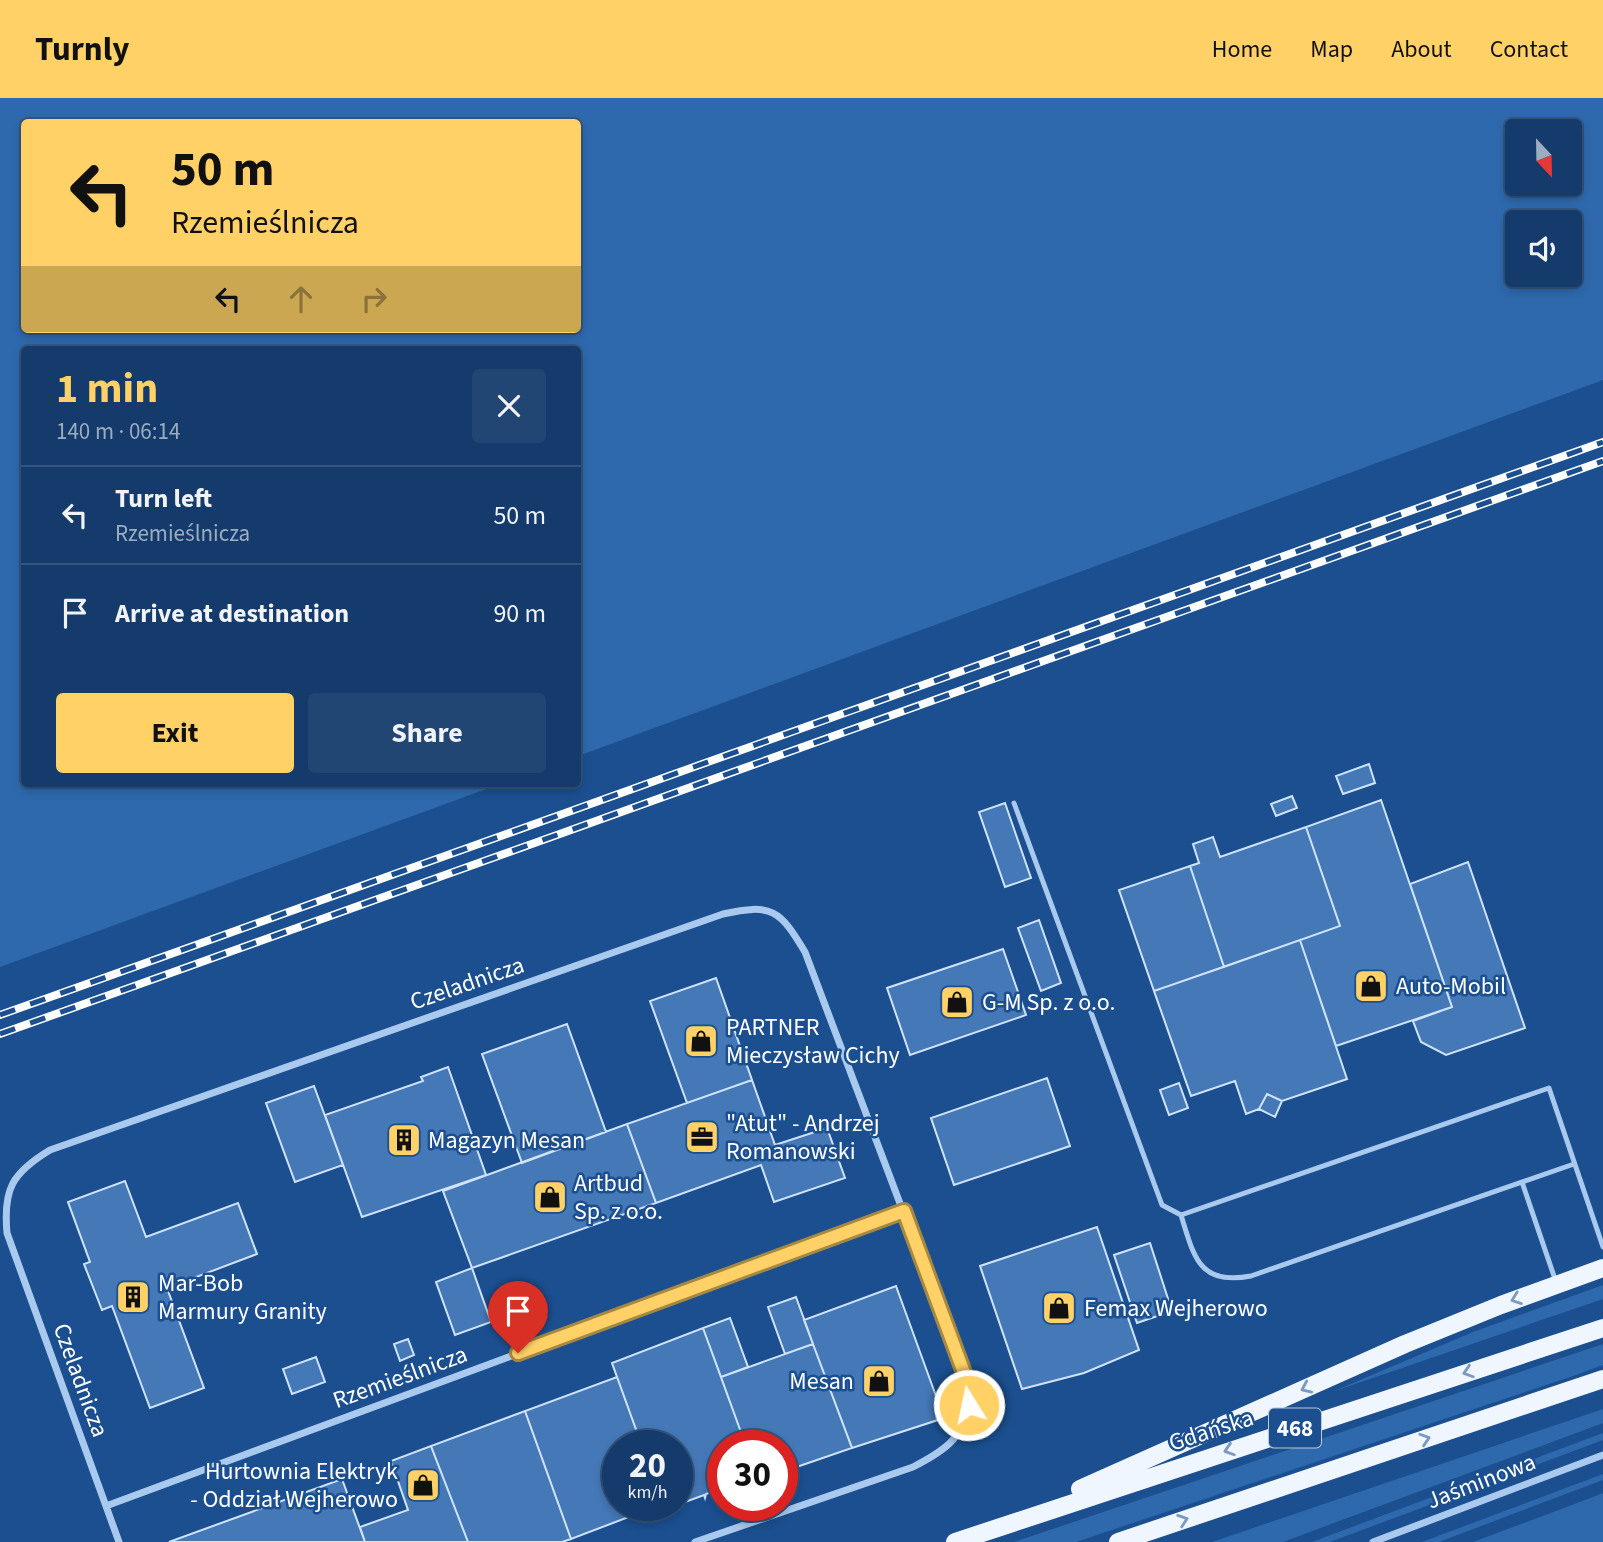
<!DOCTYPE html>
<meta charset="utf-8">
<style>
body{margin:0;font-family:"Source Sans 3",sans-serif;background:#214673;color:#f1f3f6;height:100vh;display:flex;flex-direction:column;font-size:26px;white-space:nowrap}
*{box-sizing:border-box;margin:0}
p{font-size:23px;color:#9dadc1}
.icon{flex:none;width:38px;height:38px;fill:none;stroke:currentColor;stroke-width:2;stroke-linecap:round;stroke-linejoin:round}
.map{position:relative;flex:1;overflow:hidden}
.side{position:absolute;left:21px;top:248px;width:560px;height:441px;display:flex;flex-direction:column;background:#143b6b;border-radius:7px;box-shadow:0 4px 10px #0003,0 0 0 2px #33557e}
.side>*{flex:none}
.banner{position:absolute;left:21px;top:21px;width:560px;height:214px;border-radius:7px;box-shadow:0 4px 10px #0003,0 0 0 2px #33557e;background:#ffd166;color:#111;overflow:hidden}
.needle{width:46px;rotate:158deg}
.controls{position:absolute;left:1505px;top:21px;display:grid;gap:14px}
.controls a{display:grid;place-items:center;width:77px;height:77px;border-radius:7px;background:#143b6b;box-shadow:0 4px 10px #0003,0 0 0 2px #33557e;font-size:35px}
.speed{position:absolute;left:602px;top:1332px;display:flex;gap:14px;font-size:35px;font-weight:700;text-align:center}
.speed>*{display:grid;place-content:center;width:91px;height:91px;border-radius:50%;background:#143b6b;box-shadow:0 4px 10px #0003,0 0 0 2px #33557e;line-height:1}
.speed small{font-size:18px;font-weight:400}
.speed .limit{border:10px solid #d22;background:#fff;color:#111}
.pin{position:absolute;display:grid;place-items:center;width:60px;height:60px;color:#fff;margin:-72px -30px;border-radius:50% 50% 50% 0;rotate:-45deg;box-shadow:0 0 7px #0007}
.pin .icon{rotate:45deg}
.me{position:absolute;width:77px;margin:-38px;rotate:350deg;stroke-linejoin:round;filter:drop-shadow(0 0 5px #0008)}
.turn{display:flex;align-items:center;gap:24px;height:147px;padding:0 35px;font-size:32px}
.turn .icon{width:91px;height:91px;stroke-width:2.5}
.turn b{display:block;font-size:49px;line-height:60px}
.lanes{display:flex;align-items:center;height:66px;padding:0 35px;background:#0003;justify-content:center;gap:35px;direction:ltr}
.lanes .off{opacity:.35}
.round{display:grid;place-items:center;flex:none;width:74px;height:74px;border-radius:7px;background:#214673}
.summary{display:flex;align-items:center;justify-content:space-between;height:119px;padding:0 35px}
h1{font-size:42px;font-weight:700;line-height:52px;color:#ffd166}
.cta{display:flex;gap:14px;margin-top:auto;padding:14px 35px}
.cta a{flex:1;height:80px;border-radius:7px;background:#ffd166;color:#111;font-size:28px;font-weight:700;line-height:80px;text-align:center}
.cta a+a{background:#214673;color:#f1f3f6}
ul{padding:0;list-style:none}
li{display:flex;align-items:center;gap:21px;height:98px;padding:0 35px;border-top:2px solid #33557e}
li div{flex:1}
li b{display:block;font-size:26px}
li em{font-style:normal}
header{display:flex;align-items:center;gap:42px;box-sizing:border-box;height:98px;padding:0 35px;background:#ffd166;color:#111}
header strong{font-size:33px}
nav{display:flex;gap:38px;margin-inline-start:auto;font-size:24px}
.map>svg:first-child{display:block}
.green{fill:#2e69ad;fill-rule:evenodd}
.building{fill:#4478b7;stroke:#cfe3fa;stroke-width:2}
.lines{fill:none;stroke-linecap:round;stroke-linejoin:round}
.service{stroke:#a9c9ee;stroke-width:5}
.minor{stroke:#a9c9ee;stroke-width:7}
.primary{stroke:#f0f6ff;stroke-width:18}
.rail-casing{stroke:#fff;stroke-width:8}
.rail{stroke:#1b4f8f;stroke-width:5;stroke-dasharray:16;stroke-linecap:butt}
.oneway{stroke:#7b9ac1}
.route-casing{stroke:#a68842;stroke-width:18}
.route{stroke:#ffd166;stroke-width:12}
.labels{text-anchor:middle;stroke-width:5;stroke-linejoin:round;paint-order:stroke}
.shield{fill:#1b4f8f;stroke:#bbcadd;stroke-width:2}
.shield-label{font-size:23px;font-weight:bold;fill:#fff}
.street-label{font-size:24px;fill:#fff;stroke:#1b4f8f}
.poi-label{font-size:24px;fill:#fff;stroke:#1b4f8f;text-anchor:start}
</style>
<header>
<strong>Turnly</strong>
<nav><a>Home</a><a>Map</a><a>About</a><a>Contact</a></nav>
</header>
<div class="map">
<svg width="1603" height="1444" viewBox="0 0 1603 1444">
<rect width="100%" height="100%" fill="#1b4f8f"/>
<path class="green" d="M0,0h1603v282l-1025,376v-406h-554v434h476l-500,183zM24,24h554v207h-554zM1517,33h53v53h-53zM1517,124h53v53h-53z
M1603,1187v14l-271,93 141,-60z
M1603,1246v21l-33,12 -494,165h-62z
M1603,1311v14l-320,119h-71z
M1603,1335v7l-273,102h-18z
M1603,1376v6l-164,62h-17z
M1603,1395v49h-130l120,-45z"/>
<path class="building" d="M1369,666l6,19 -32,11 -7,-18z
M1292,698l5,12 -21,8 -5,-12z
M1381,702l71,207 -116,39 -36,-106 40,-14 -34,-99z
M1005,705l26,75 -26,9 -26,-75z
M1306,729l34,99 -116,41 -34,-101 9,-3 -6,-19 20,-7 7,20z
M1468,764l57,166 -79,27 -25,-13 -8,-21 39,-14 -42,-123z
M1190,768l34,101 -70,24 -35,-101z
M1039,822l22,63 -20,8 -23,-63z
M1300,842l47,139 -65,22 -15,-7 -8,15 -13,5 -11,-33 -44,15 -37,-105z
M1003,851l23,66 -116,40 -23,-67z
M716,880l36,102 -65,23 -37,-102z
M567,926l39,108 -84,31 -40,-109z
M448,969l38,108 -124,42 -37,-102 98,-34 -2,-4z
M1047,980l23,68 -116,39 -23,-67z
M752,982l23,65 52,-17 18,50 -71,24 -13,-37 -105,38 -29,-79z
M1179,985l9,25 -19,7 -9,-25z
M314,988l29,79 -48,17 -29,-79z
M1267,996l15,7 -7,16 -16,-8z
M627,1026l29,79 -184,65 -29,-77z
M125,1083l21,56 92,-34 19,51 -90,34 37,100 -54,20 -38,-102 -10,4 -18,-46 6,-2 -22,-60z
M1097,1129l42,123 -55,23 -62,16 -42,-123z
M1150,1145l22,68 -35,12 -23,-68z
M472,1170l19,54 -36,13 -19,-53z
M896,1188l48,132 -92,30 -48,-128z
M796,1199l17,47 -28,10 -17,-47z
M730,1220l18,49 -27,10 -18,-49z
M703,1230l43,118h-23v41l-4,2 1,4h-2l-1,-3 -11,4 -1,4 -1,-3 -27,10v-59h-35l-30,-83z
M408,1241l6,16 -14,6 -6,-17z
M813,1246l39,104 -70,24v-26h-36l-25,-69z
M316,1259l9,25 -33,12 -9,-25z
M617,1279l25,69h-24v59h42l-89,34 -46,-128z
M525,1313l46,128 -9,3h-94l-37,-96z
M431,1348l37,96h-103l-5,-15 48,-17 -17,-49z
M342,1381l23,63h-196z"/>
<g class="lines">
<path class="service" d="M1014,705l148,402 19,10 368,-127 54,159
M1522,1084l34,100
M1181,1117c13,42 18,71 70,61l323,-112"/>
<path class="minor" d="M106,1408l797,-295
M119,1444l-112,-309c-4,-44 5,-60 43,-83l673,-236c49,-11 57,-4 82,38l161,426c1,9 4,20 3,28 -5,33 -29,47 -56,61l-218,75
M1373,1444l230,-87"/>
<path class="primary" d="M1080,1391l325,-145 96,-39 102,-37
M955,1444l648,-214
M1118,1444l485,-163"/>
<g class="rail-casing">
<path id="rail" d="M0,917l1603,-573
M0,936l1603,-573"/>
</g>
<use href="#rail" class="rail"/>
</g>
<defs><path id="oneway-chevron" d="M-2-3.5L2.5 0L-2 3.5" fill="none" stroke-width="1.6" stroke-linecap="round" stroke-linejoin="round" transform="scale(1.75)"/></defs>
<g class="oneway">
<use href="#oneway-chevron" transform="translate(1516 1201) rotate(160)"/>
<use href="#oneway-chevron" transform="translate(1468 1274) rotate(162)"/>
<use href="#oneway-chevron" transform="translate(1306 1290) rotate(156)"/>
<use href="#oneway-chevron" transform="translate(1425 1341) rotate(-18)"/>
<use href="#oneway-chevron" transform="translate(1229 1352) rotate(162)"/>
<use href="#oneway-chevron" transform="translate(1183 1422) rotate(-19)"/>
</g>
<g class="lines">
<g class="route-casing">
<path id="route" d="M518,1255l386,-142 62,167 3,27"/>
</g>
<use href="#route" class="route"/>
</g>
<defs>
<g id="shop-square" transform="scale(1.75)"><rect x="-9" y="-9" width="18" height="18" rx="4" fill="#ffd166" stroke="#1b4f8f"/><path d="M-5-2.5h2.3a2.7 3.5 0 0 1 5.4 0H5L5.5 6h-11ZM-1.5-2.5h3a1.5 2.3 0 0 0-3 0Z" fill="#111"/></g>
<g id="office-square" transform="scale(1.75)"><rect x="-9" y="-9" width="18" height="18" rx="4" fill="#ffd166" stroke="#1b4f8f"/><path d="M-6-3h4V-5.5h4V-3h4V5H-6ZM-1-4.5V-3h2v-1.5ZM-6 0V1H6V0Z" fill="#111"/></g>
<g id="building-square" transform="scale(1.75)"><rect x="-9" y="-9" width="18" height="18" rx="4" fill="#ffd166" stroke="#1b4f8f"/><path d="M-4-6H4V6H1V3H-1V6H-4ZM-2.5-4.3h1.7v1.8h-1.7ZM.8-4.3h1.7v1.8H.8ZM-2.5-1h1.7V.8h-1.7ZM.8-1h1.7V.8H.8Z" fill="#111"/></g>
</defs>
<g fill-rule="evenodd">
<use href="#shop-square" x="1371" y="888"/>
<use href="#shop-square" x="957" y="904"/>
<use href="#shop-square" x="701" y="943"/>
<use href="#office-square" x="702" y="1039"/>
<use href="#building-square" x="404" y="1042"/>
<use href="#shop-square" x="550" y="1099"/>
<use href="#building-square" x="133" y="1199"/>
<use href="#shop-square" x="1059" y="1210"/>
<use href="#shop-square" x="879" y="1283"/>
<use href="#shop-square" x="423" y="1387"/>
</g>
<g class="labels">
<rect class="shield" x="1269" y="1310.5" width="52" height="39" rx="5"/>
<g class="shield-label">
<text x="1295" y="1338">468</text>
</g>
<g class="street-label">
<text transform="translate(467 885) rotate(-19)" y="8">Czeladnicza</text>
<text transform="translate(400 1279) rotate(-20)" y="8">Rzemieślnicza</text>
<text transform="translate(81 1282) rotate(70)" y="8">Czeladnicza</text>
<text transform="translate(1211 1332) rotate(-18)" y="8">Gdańska</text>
<text transform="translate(1481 1383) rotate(-21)" y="8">Jaśminowa</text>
</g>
<g class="poi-label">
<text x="1396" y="896">Auto-Mobil</text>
<text x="982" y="912">G-M Sp. z o.o.</text>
<text x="726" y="937">PARTNER<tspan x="726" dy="28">Mieczysław Cichy</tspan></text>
<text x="726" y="1033">"Atut" - Andrzej<tspan x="726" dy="28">Romanowski</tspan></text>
<text x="428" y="1050">Magazyn Mesan</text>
<text x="574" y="1093">Artbud<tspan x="574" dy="28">Sp. z o.o.</tspan></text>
<text x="158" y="1193">Mar-Bob<tspan x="158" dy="28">Marmury Granity</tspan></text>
<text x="1084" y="1218">Femax Wejherowo</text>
<text x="854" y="1291" text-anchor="end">Mesan</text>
<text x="398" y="1381" text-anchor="end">Hurtownia Elektryk<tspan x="398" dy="28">- Oddział Wejherowo</tspan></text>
</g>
</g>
</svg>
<div class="controls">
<a><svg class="needle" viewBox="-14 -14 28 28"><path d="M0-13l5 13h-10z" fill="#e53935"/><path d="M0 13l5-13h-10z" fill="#9dadc1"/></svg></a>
<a><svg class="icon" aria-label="sound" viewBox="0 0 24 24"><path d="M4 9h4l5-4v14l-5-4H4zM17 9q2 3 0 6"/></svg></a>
</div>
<div class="speed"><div>20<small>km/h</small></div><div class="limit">30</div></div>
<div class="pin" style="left:518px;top:1255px;background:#d93025"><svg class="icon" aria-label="arrive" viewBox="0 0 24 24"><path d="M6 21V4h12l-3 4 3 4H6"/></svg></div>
<svg class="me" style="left:969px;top:1307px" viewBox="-20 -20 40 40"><circle r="17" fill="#ffd166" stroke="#fff" stroke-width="3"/><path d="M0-11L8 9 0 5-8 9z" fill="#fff"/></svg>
<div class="banner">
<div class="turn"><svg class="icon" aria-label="left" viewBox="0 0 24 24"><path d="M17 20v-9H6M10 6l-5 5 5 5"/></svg><div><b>50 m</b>Rzemieślnicza</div></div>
<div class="lanes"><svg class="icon" aria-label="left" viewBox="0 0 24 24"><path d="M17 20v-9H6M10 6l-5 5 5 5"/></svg><svg class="icon off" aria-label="ahead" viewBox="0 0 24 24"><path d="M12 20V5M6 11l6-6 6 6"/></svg><svg class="icon off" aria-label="right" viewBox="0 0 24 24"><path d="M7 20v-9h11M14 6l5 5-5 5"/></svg></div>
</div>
<section class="side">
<div class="summary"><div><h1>1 min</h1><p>140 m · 06:14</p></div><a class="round"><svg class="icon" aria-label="close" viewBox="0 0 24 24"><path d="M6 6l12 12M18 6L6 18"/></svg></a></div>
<ul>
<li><svg class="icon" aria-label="left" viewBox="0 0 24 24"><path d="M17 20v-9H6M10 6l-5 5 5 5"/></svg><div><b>Turn left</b><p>Rzemieślnicza</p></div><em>50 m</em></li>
<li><svg class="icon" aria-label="arrive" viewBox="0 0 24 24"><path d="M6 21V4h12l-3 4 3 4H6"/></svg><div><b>Arrive at destination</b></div><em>90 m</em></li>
</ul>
<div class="cta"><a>Exit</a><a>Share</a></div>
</section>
</div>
